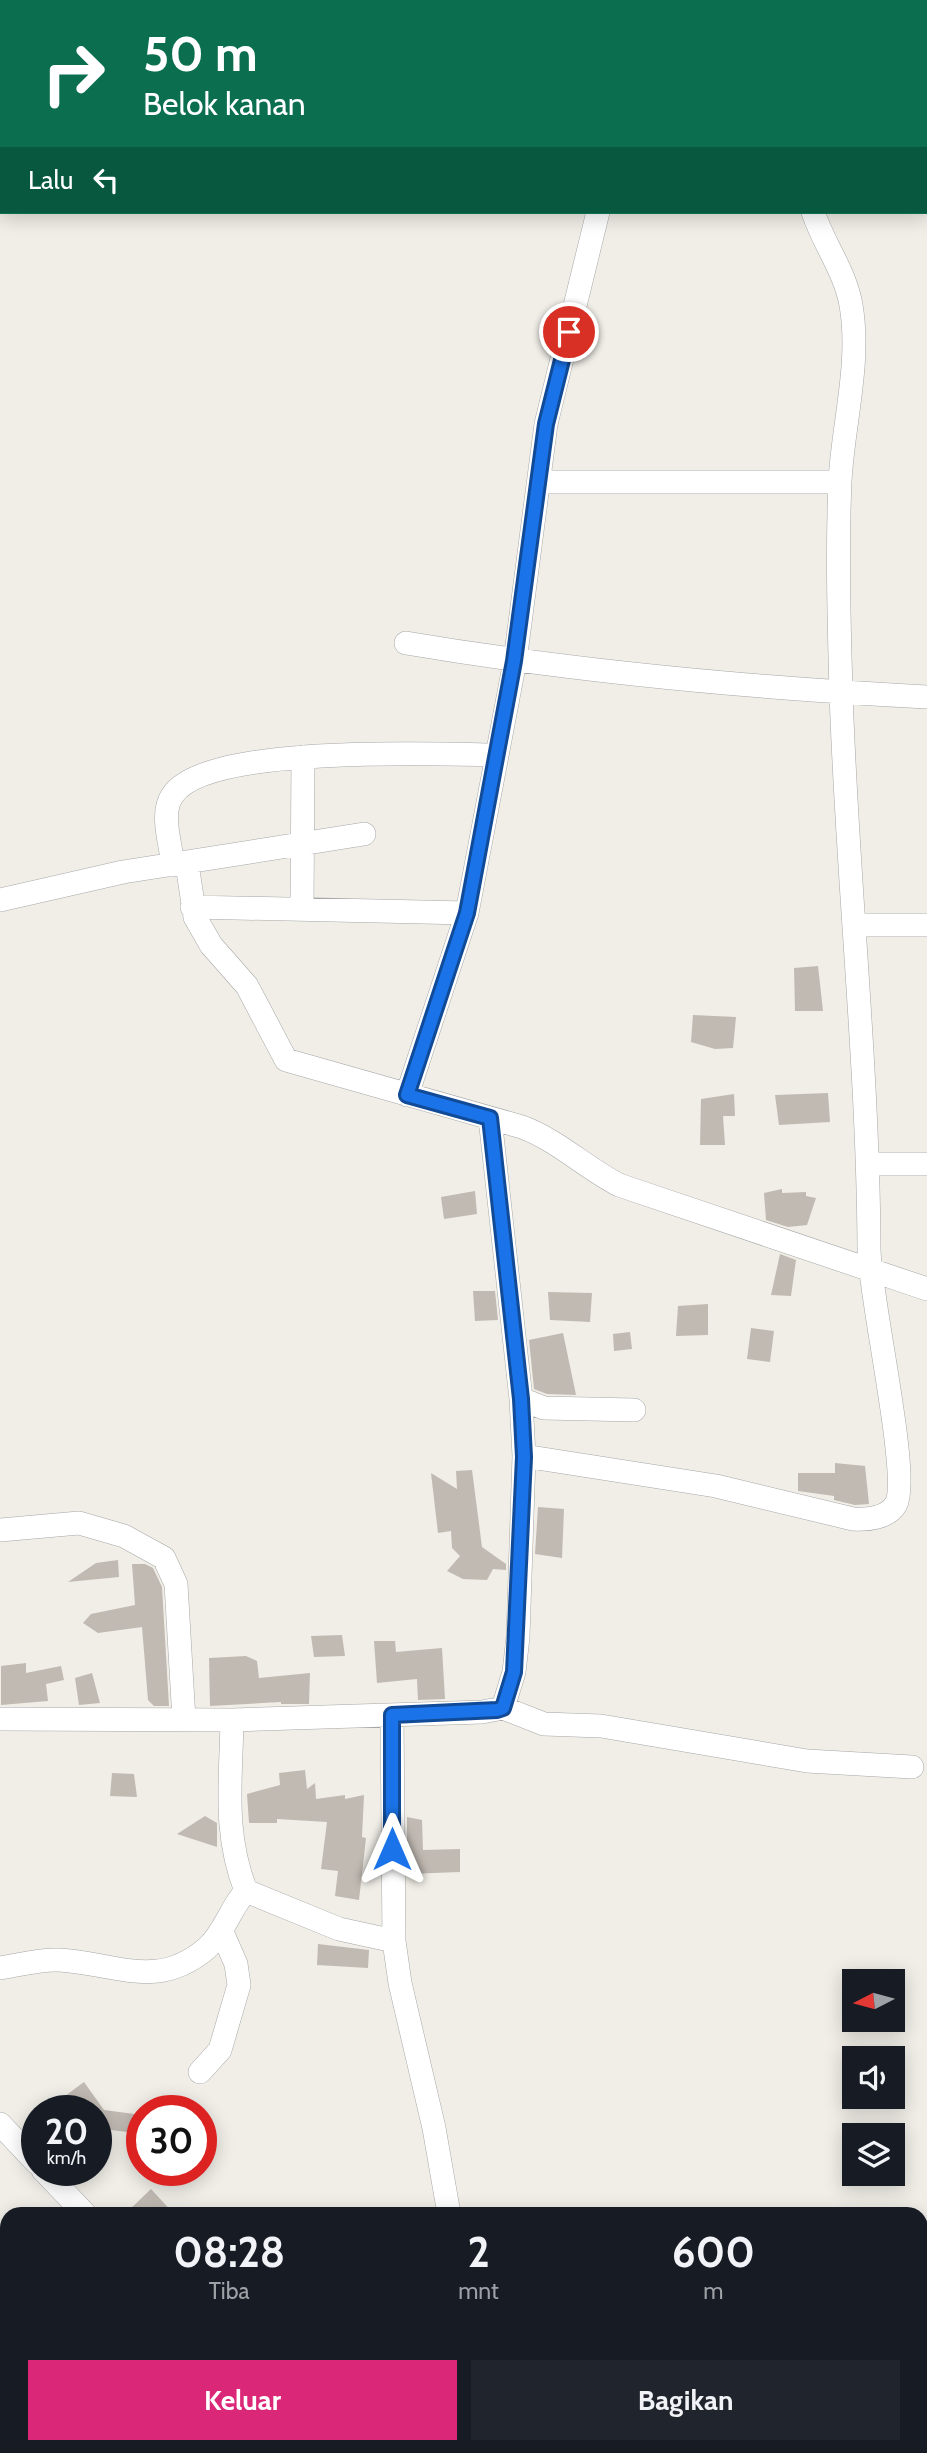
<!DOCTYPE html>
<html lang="id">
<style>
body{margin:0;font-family:Cabin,sans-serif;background:#20242c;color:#f1f3f6;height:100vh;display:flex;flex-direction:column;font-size:26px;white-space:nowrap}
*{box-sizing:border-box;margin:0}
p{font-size:23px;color:#9ea1a6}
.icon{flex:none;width:38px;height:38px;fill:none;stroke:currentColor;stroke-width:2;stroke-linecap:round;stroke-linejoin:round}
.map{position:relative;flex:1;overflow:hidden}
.side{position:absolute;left:0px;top:2207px;width:928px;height:247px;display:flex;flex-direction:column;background:#171b24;border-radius:21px 21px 0 0;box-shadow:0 4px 18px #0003}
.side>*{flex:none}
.top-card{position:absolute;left:0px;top:0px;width:928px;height:214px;box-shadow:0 4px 18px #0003;background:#0b6e4f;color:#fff;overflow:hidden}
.needle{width:46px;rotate:264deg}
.tools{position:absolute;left:842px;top:1969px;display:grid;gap:14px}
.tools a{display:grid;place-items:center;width:63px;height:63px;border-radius:0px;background:#171b24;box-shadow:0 4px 18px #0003;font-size:35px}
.speed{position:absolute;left:21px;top:2095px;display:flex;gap:14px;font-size:35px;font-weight:700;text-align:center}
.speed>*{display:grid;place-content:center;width:91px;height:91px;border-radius:50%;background:#171b24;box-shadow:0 4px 18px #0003;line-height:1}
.speed small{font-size:18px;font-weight:400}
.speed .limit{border:10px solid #d22;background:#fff;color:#111}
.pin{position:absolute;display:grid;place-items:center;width:60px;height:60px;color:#fff;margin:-30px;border:4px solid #fff;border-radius:50%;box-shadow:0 2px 7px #0007}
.me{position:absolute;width:77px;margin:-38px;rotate:0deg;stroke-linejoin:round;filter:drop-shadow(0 0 5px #0008)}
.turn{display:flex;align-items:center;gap:24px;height:147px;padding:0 28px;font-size:32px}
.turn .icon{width:91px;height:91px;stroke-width:2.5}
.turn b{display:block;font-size:49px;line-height:60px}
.then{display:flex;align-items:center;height:66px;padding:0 28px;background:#0003;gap:14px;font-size:26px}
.eta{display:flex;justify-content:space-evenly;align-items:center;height:119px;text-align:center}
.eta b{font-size:42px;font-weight:800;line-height:49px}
.primary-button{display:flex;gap:14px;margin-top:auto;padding:14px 28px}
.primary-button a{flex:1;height:80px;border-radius:0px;background:#db2777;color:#fff;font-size:28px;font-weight:800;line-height:80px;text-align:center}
.primary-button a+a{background:#20242c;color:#f1f3f6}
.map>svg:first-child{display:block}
.building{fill:#c1bab3}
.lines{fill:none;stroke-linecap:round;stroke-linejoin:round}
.street-casing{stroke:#a7a7a7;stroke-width:24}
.street{stroke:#fff;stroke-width:23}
.route-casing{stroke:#114b97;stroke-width:18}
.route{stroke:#1a73e8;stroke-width:12}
</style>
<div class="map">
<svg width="927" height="2453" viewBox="0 0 927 2453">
<rect width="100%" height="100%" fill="#f0eee7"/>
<path class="building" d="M818,966l5,45h-28l-1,-43z
M693,1015l43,2 -3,31 -18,1 -24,-7z
M828,1093l2,29 -51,3 -4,-30z
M734,1094l1,22h-12l2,29h-25l1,-46z
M782,1189v4l24,-1v4l10,2 -9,27 -19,2 -22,-7 -2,-27z
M475,1191l2,23 -33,5 -3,-22z
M780,1254l16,6 -5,36 -20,-1z
M473,1291h22l3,29 -23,1z
M548,1292l44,1 -2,29 -40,-2z
M708,1304v31l-32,1 2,-30z
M751,1328l23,3 -4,31 -23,-3z
M630,1332l2,17 -18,2 -1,-17z
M563,1333l13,62 -29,-1 -13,-5 -5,-49z
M835,1463l30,3 4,38 -14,1 -21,-5v-4l-36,-5v-18h37z
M472,1470l10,77 24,17v6l-13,-1 -6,11 -24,-1 -16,-8 13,-15 -8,-8 -1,-17 -13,2 -7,-60 26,16 -1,-18z
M538,1507l26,2 -2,49 -27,-4z
M118,1560l1,17 -51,5 28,-19z
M132,1564h13l8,4 9,19 7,119h-15l-6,-6 -6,-73 -44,6 -15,-10 8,-9 44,-9z
M342,1635l3,21 -31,1 -3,-21z
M374,1641h21l1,11 46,-4 3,51 -27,1 -1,-21 -40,4z
M246,1656l11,5 2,17 51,-5 -1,31h-28v-2l-71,4 -1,-48z
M26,1663v10l35,-7 3,14 -18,4 2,17 -47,4v-39z
M92,1673l8,30 -21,2 -4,-27z
M305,1770l2,19 8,-6 1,16 29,-4v4l19,-4 -2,42 4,1 -7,62 -24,-4 3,-25 -17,-2 6,-47 -50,-3v4h-28l-2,-29 33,-9 -1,-12z
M112,1773l22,1 3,23 -27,-1z
M205,1816l12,7v24l-40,-13z
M407,1817l15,3 1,30 37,-1v23l-53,2z
M318,1944l51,6 -1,18 -51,-3z
M84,2082l20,28 38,5v19l-46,-6v-18h-50z
M151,2189l23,25h-49z"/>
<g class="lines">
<g class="street-casing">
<path id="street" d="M688,2l1,-2
M539,482h301
M406,643c172,29 347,45 521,54
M187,864l8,53 16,28 36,41 39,74 236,67c35,13 64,41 97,58l308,104
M173,865c-2,-20 -13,-51 -1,-69 32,-52 265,-42 325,-41
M0,900l123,-28 241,-38
M192,907l275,6
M302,909l1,-152
M855,925h72
M407,1095l60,-182 48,-252 31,-237 52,-212
M869,1164h58
M521,1399l23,9 90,2
M524,1456l192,30 137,33c15,1 35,-1 43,-15 15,-27 -27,-209 -27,-256 -1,-185 -22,-370 -28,-556 -2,-70 -4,-141 -1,-211 3,-57 21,-118 11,-176 -6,-34 -27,-60 -38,-93
M0,1530l79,-7 45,13 40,22 12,26 8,136
M503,1708l41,16 57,2 206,35 105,6
M392,1715l2,226 6,42 34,145 15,86
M0,1719l232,1 250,-8 21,-4 11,-36 4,-35 6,-181 -3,-57 -31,-281
M232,1720c-1,62 -9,112 14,171l93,38 55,12
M0,1968c19,-3 40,-9 59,-8 57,3 98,31 148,-12 18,-16 23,-40 39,-57
M200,2072l20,-22 19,-65 -3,-21 -14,-32
M0,2124l37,39
M43,2170l42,44
M920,2399l7,-4
M314,2446l6,7
M914,2446l1,7
M449,2453l1,-7
M504,2453l15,-7"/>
</g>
<use href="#street" class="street"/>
</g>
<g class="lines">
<g class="route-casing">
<path id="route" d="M392,1849v-134l105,-5 6,-2 11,-36 10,-215 -3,-58 -31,-281 -83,-23 60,-182 47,-252 32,-237 23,-92"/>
</g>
<use href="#route" class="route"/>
</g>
</svg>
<div class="tools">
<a><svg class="needle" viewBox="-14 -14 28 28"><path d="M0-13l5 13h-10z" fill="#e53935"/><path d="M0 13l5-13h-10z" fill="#9ea1a6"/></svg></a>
<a><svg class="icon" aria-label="sound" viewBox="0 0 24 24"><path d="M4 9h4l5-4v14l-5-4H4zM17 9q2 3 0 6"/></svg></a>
<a><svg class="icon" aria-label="layers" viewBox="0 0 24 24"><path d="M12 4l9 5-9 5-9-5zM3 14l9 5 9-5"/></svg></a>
</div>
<div class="speed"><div>20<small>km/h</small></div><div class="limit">30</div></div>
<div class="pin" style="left:569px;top:332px;background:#d93025"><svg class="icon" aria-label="arrive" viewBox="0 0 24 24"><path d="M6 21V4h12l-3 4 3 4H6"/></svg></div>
<svg class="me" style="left:392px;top:1849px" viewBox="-20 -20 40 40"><path d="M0-17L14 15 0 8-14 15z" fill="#1a73e8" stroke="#fff" stroke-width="4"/></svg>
<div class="top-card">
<div class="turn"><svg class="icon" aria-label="right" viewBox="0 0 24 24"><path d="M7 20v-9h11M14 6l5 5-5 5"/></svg><div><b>50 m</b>Belok kanan</div></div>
<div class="then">Lalu<svg class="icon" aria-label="left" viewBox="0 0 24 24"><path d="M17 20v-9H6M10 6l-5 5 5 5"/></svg></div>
</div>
<section class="side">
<div class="eta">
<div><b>08:28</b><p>Tiba</p></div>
<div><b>2</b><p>mnt</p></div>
<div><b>600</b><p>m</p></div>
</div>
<div class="primary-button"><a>Keluar</a><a>Bagikan</a></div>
</section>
</div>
